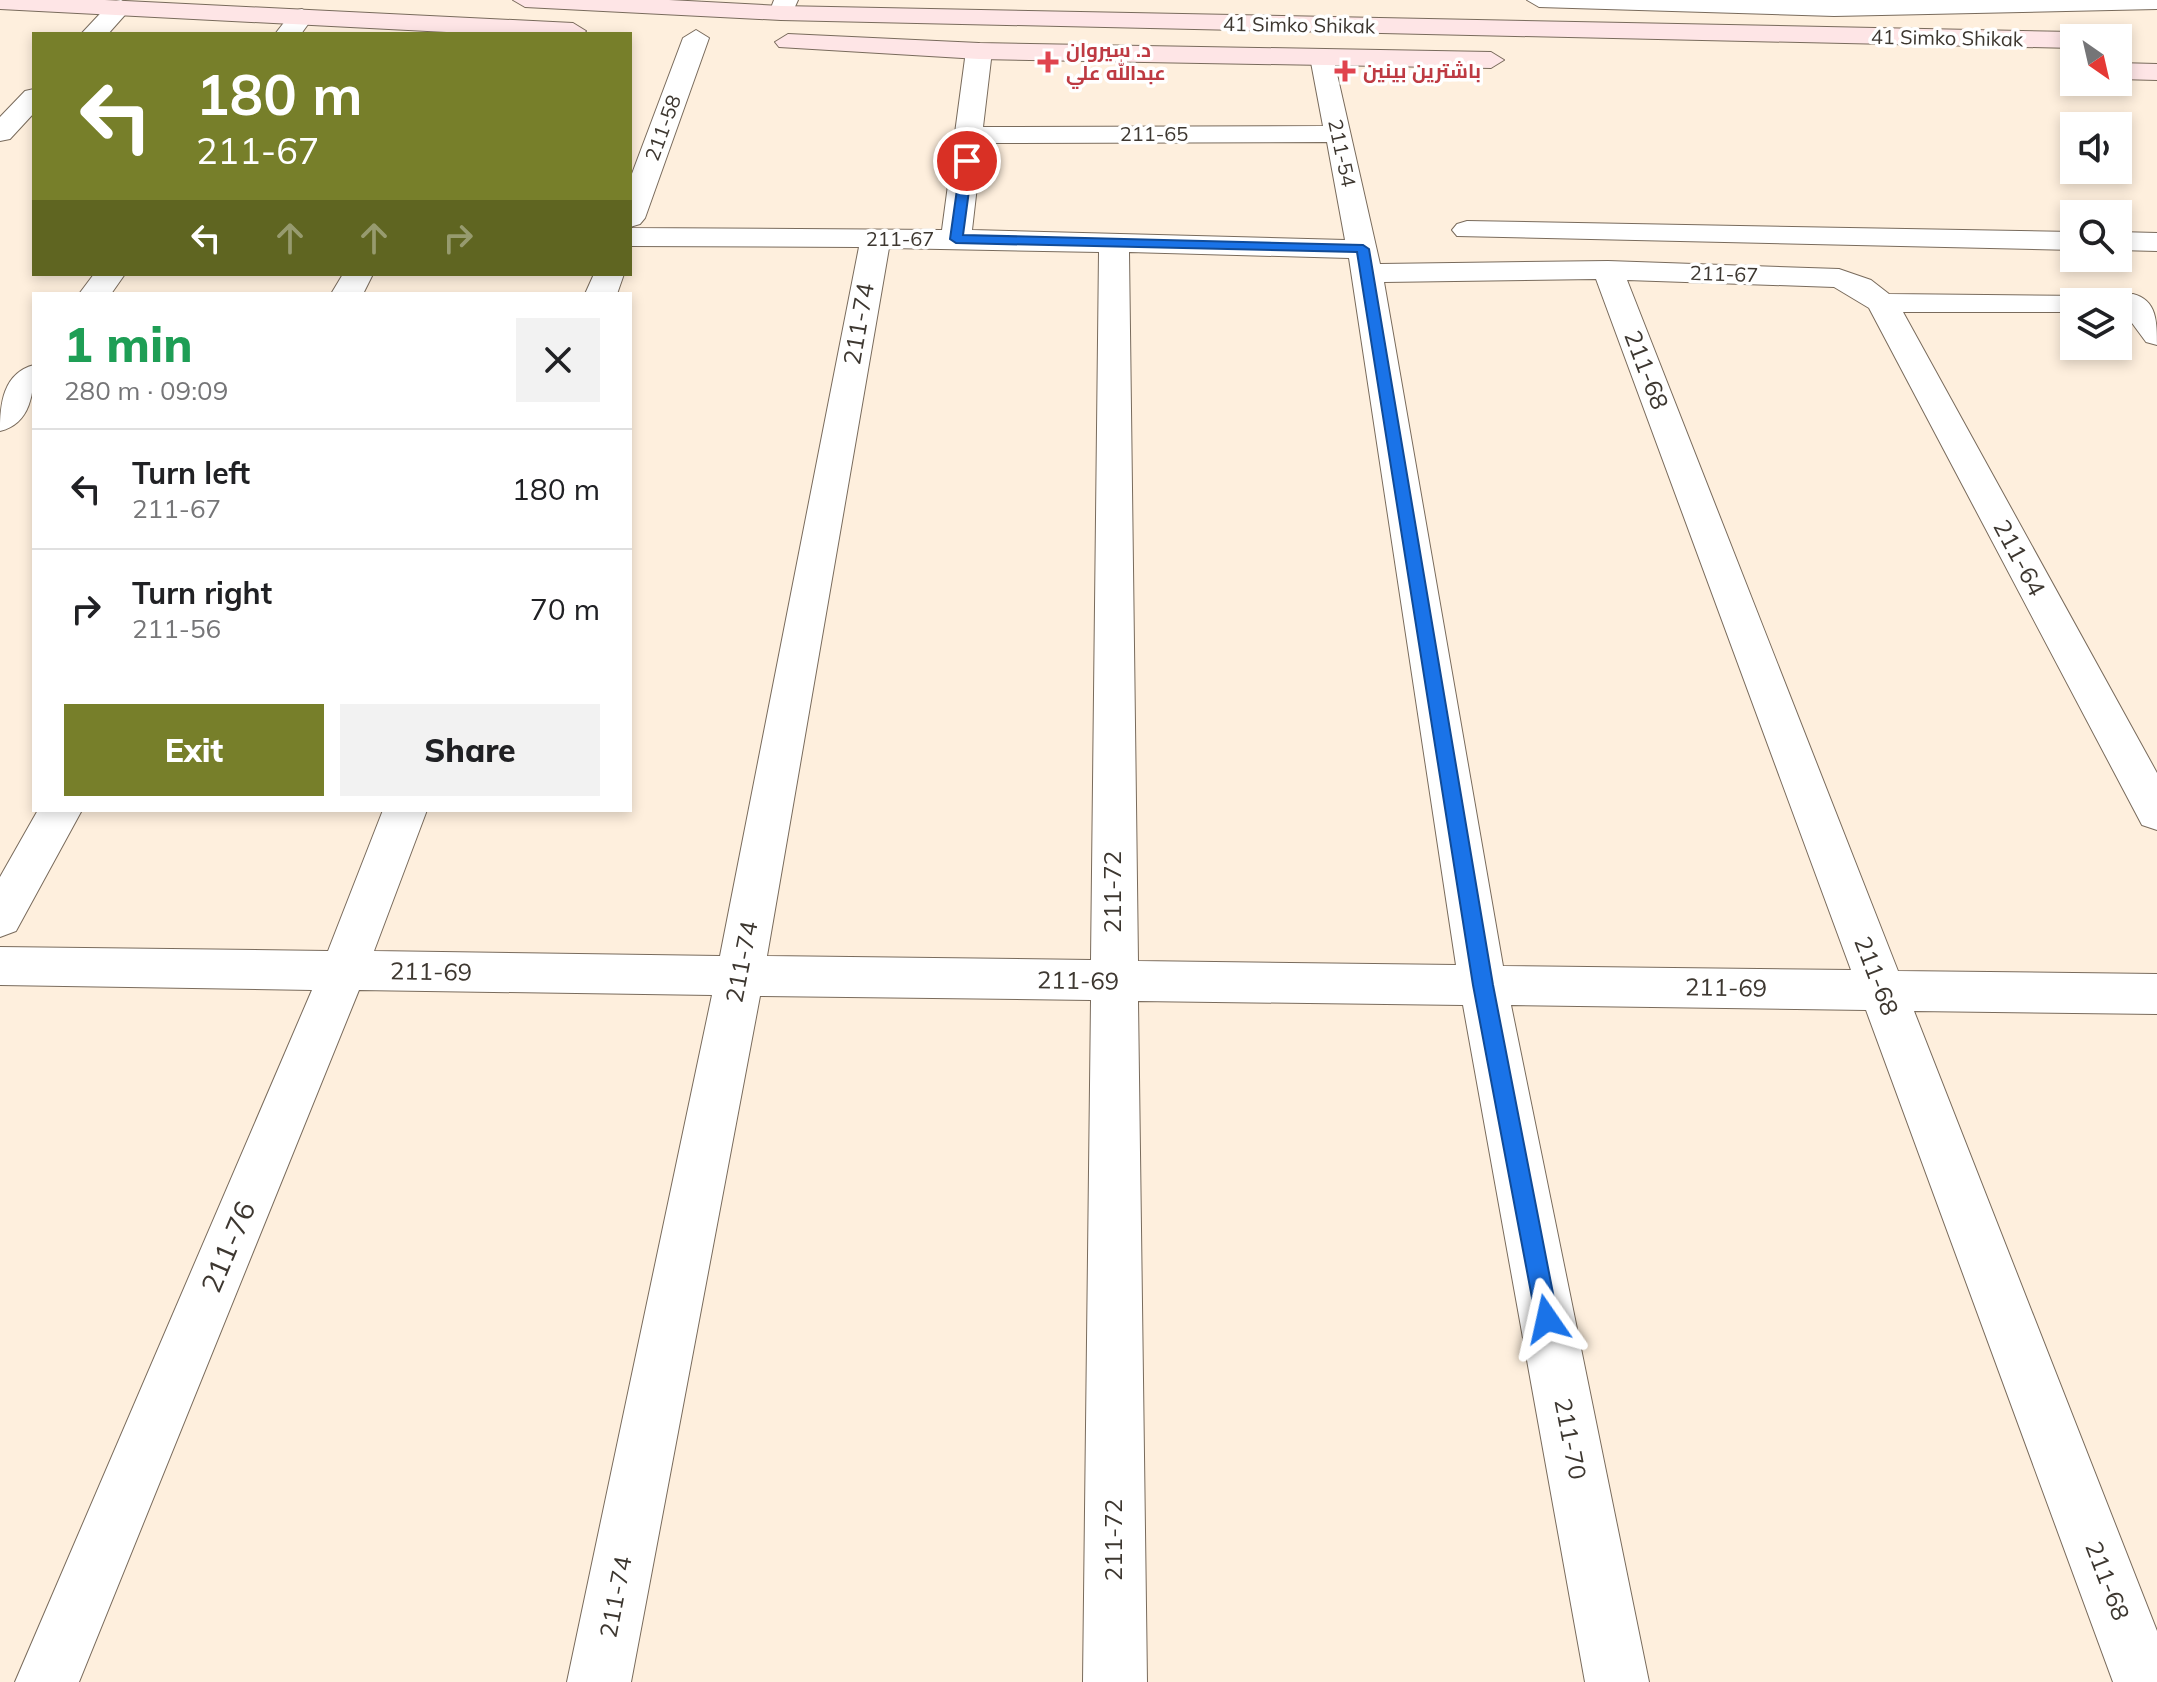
<!DOCTYPE html>
<meta charset="utf-8">
<style>
body{margin:0;font-family:Mulish,Cairo,sans-serif;background:#f2f2f2;color:#202124;height:100vh;display:flex;flex-direction:column;font-size:30px;white-space:nowrap}
*{box-sizing:border-box;margin:0}
p{font-size:26px;color:#757577}
.icon{flex:none;width:44px;height:44px;fill:none;stroke:currentColor;stroke-width:2;stroke-linecap:round;stroke-linejoin:round}
.map{position:relative;flex:1;overflow:hidden}
.panel{position:absolute;left:32px;top:292px;width:600px;height:520px;display:flex;flex-direction:column;background:#fff;border-radius:0px;box-shadow:0 4px 12px #0003}
.panel>*{flex:none}
.hud{position:absolute;left:32px;top:32px;width:600px;height:244px;border-radius:0px;box-shadow:0 4px 12px #0003;background:#777f2a;color:#fff;overflow:hidden}
.needle{width:52px;rotate:146deg}
.fabs{position:absolute;left:2060px;top:24px;display:grid;gap:16px}
.fabs a{display:grid;place-items:center;width:72px;height:72px;border-radius:0px;background:#fff;box-shadow:0 4px 12px #0003;font-size:40px}
.pin{position:absolute;display:grid;place-items:center;width:68px;height:68px;color:#fff;margin:-34px;border:4px solid #fff;border-radius:50%;box-shadow:0 2px 8px #0007}
.me{position:absolute;width:88px;margin:-44px;rotate:349deg;stroke-linejoin:round;filter:drop-shadow(0 0 6px #0008)}
.turn{display:flex;align-items:center;gap:28px;height:168px;padding:0 32px;font-size:36px}
.turn .icon{width:104px;height:104px;stroke-width:2.5}
.turn b{display:block;font-size:56px;line-height:68px}
.lanes{display:flex;align-items:center;height:76px;padding:0 32px;background:#0003;justify-content:center;gap:40px;direction:ltr}
.lanes .off{opacity:.35}
.round{display:grid;place-items:center;flex:none;width:84px;height:84px;border-radius:0px;background:#f2f2f2}
.overview{display:flex;align-items:center;justify-content:space-between;height:136px;padding:0 32px}
h1{font-size:48px;font-weight:800;line-height:60px;color:#1e9e55}
.button{display:flex;gap:16px;margin-top:auto;padding:16px 32px}
.button a{flex:1;height:92px;border-radius:0px;background:#777f2a;color:#fff;font-size:32px;font-weight:800;line-height:92px;text-align:center}
.button a+a{background:#f2f2f2;color:#202124}
ul{padding:0;list-style:none}
li{display:flex;align-items:center;gap:24px;height:120px;padding:0 32px;border-top:2px solid #e0e0e0}
li div{flex:1}
li b{display:block;font-size:30px}
li em{font-style:normal}
.map>svg:first-child{display:block}
.lines{fill:none;stroke-linecap:round;stroke-linejoin:round}
.street-casing{stroke:#796b5c;stroke-width:2}
.secondary-casing{stroke:#796b5c;stroke-width:2}
.street{fill:#fff;fill-rule:evenodd}
.secondary{fill:#fee5e6;fill-rule:evenodd}
.route{fill:#1a73e8;stroke:#114b97;stroke-width:2}
.health-dot{fill:#e0444e;stroke:#fff;stroke-width:3}
.labels{text-anchor:middle;stroke-width:7;stroke-linejoin:round;paint-order:stroke}
.far-street-label{font-size:20px;fill:#3d3730;stroke:#fff}
.far-health-label{font-size:20px;font-weight:bold;fill:#be3a42;stroke:#fff;text-anchor:start}
.street-label{font-size:24px;fill:#3d3730;stroke:#fff}
.near-street-label{font-size:28px;fill:#3d3730;stroke:#fff}
</style>
<div class="map">
<svg width="2157" height="1682" viewBox="0 0 2157 1682">
<rect width="100%" height="100%" fill="#feefdd"/>
<g class="lines">
<g class="street-casing">
<path id="street" d="M121,0l11,7 -24,27h-27l30,-32z
M774,0h24l-8,18 -9,2 -12,-7z
M1527,0h630v9l-323,7 -295,-9z
M302,9l12,7 -13,18h-26l18,-23z
M696,30l13,8 -64,180 -5,6 -10,3v-48l53,-141z
M979,43l13,8 -9,76 340,-1 -13,-69 4,-5h18l48,212 228,-3 231,8 32,11 18,14 196,2 4,6h-15v10h-171l254,461v57l-15,-5 -273,-517 -35,-21 -207,-7 271,691 259,3v40l-243,-3 243,620v51h-44l-247,-672 -355,-5 138,677h-64l-122,-677 -325,-4 9,681h-64l8,-682 -331,-4 -129,686h-64l145,-687 -353,-5 -280,692h-64l297,-692 -312,-5v-38l328,4 55,-141h44l-53,141 346,5 139,-709 -229,-1v-18l312,2 24,-179zM1327,142l18,98 -373,-10 10,-87zM889,248l210,4 -8,708 -324,-4zM1129,252l220,6 107,707 -318,-4zM1596,279l255,691 -348,-4 -119,-684z
M34,89v24l-24,26 -10,2v-24l25,-26z
M1467,221l607,11v18l-617,-14 -5,-6 5,-6z
M2118,232l39,1v18l-39,-1z
M94,274h31l-14,20h-32z
M343,274h30l-10,20h-32z
M594,274h30l-7,20h-32z
M2133,294c24,6 24,28 24,51l-11,-3 -28,-38 4,-8z
M34,365c0,27 -3,59 -34,66 0,-27 3,-58 34,-66z
M38,810h44l-66,121 -16,6v-60z"/>
</g>
<g class="secondary-casing">
<path id="secondary" d="M0,0h105l468,23 13,8 -3,3h-98l-485,-25z
M513,0h156l112,6 1293,26 11,6h-11v10l-1293,-28 -256,-13z
M788,34l191,9 512,9 13,8 -13,8 -512,-9 -200,-12 -4,-5z
M2118,63l39,1v16l-39,-1z"/>
</g>
<use href="#street" class="street"/>
<use href="#secondary" class="secondary"/>
</g>
<path class="route" d="M967,157l6,4 -10,74 400,10 6,4 124,736 65,334 -3,7 -8,4 -8,-4 -3,-7 -63,-334 -116,-733 -401,-9 -6,-4 11,-78z"/>
<g class="health-dot">
<path d="M1044 50h8v8h8v8h-8v8h-8v-8h-8v-8h8z"/>
<path d="M1341 59h8v8h8v8h-8v8h-8v-8h-8v-8h8z"/>
</g>
<g class="labels">
<g class="far-street-label">
<text transform="translate(1299 25) rotate(1)" y="7">41 Simko Shikak</text>
<text transform="translate(1947 38) rotate(1)" y="7">41 Simko Shikak</text>
<text transform="translate(663 128) rotate(-70)" y="7">211-58</text>
<text x="1154" y="141">211-65</text>
<text transform="translate(1342 153) rotate(78)" y="7">211-54</text>
<text x="900" y="246">211-67</text>
<text transform="translate(1724 274) rotate(2)" y="7">211-67</text>
</g>
<g class="far-health-label">
<text x="1066" y="57">د. سيروان<tspan x="1066" dy="23">عبدالله علي</tspan></text>
<text x="1363" y="78">باشترين بينين</text>
</g>
<g class="street-label">
<text transform="translate(859 324) rotate(-80)" y="8">211-74</text>
<text transform="translate(1646 370) rotate(69)" y="8">211-68</text>
<text transform="translate(2019 558) rotate(62)" y="8">211-64</text>
<text transform="translate(1113 892) rotate(-90)" y="8">211-72</text>
<text transform="translate(742 962) rotate(-79)" y="8">211-74</text>
<text transform="translate(431 972) rotate(1)" y="8">211-69</text>
<text transform="translate(1876 976) rotate(69)" y="8">211-68</text>
<text transform="translate(1078 981) rotate(1)" y="8">211-69</text>
<text transform="translate(1726 988) rotate(1)" y="8">211-69</text>
<text transform="translate(1570 1439) rotate(79)" y="8">211-70</text>
<text transform="translate(1114 1540) rotate(-90)" y="8">211-72</text>
<text transform="translate(2107 1581) rotate(69)" y="8">211-68</text>
<text transform="translate(616 1597) rotate(-79)" y="8">211-74</text>
</g>
<g class="near-street-label">
<text transform="translate(228 1247) rotate(-67)" y="10">211-76</text>
</g>
</g>
</svg>
<div class="fabs">
<a><svg class="needle" viewBox="-14 -14 28 28"><path d="M0-13l5 13h-10z" fill="#e53935"/><path d="M0 13l5-13h-10z" fill="#757577"/></svg></a>
<a><svg class="icon" aria-label="sound" viewBox="0 0 24 24"><path d="M4 9h4l5-4v14l-5-4H4zM17 9q2 3 0 6"/></svg></a>
<a><svg class="icon" aria-label="search" viewBox="0 0 24 24"><circle cx="10" cy="10" r="6"/><path d="M15 15l6 6"/></svg></a>
<a><svg class="icon" aria-label="layers" viewBox="0 0 24 24"><path d="M12 4l9 5-9 5-9-5zM3 14l9 5 9-5"/></svg></a>
</div>
<div class="pin" style="left:967px;top:161px;background:#d93025"><svg class="icon" aria-label="arrive" viewBox="0 0 24 24"><path d="M6 21V4h12l-3 4 3 4H6"/></svg></div>
<svg class="me" style="left:1547px;top:1319px" viewBox="-20 -20 40 40"><path d="M0-17L14 15 0 8-14 15z" fill="#1a73e8" stroke="#fff" stroke-width="4"/></svg>
<div class="hud">
<div class="turn"><svg class="icon" aria-label="left" viewBox="0 0 24 24"><path d="M17 20v-9H6M10 6l-5 5 5 5"/></svg><div><b>180 m</b>211-67</div></div>
<div class="lanes"><svg class="icon" aria-label="left" viewBox="0 0 24 24"><path d="M17 20v-9H6M10 6l-5 5 5 5"/></svg><svg class="icon off" aria-label="ahead" viewBox="0 0 24 24"><path d="M12 20V5M6 11l6-6 6 6"/></svg><svg class="icon off" aria-label="ahead" viewBox="0 0 24 24"><path d="M12 20V5M6 11l6-6 6 6"/></svg><svg class="icon off" aria-label="right" viewBox="0 0 24 24"><path d="M7 20v-9h11M14 6l5 5-5 5"/></svg></div>
</div>
<section class="panel">
<div class="overview"><div><h1>1 min</h1><p>280 m · 09:09</p></div><a class="round"><svg class="icon" aria-label="close" viewBox="0 0 24 24"><path d="M6 6l12 12M18 6L6 18"/></svg></a></div>
<ul>
<li><svg class="icon" aria-label="left" viewBox="0 0 24 24"><path d="M17 20v-9H6M10 6l-5 5 5 5"/></svg><div><b>Turn left</b><p>211-67</p></div><em>180 m</em></li>
<li><svg class="icon" aria-label="right" viewBox="0 0 24 24"><path d="M7 20v-9h11M14 6l5 5-5 5"/></svg><div><b>Turn right</b><p>211-56</p></div><em>70 m</em></li>
</ul>
<div class="button"><a>Exit</a><a>Share</a></div>
</section>
</div>
